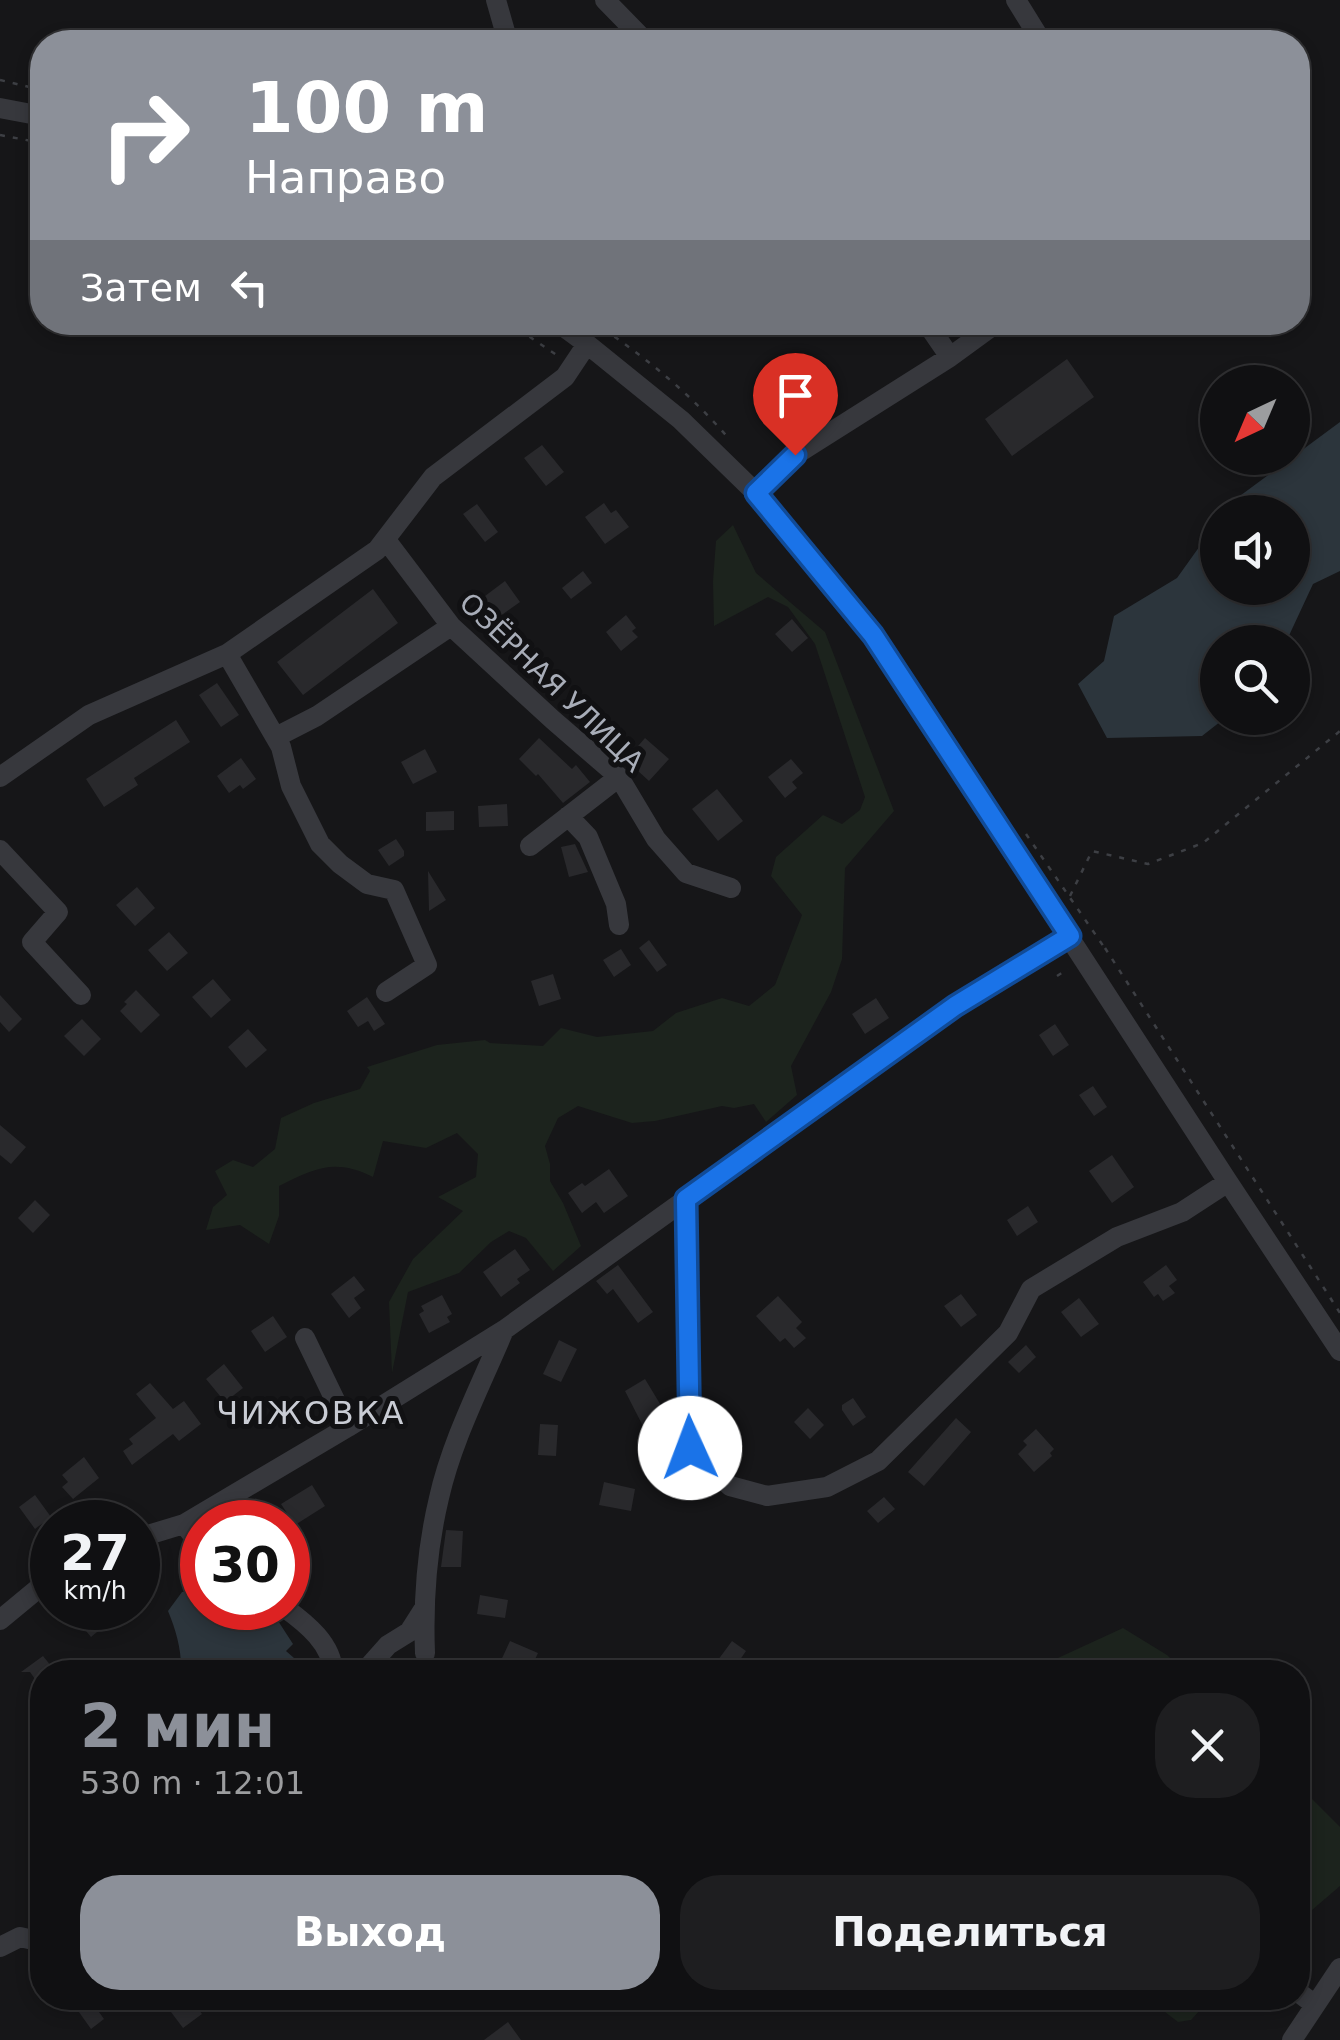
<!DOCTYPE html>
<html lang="ru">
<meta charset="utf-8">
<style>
body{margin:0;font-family:"DejaVu Sans",sans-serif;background:#1e1e20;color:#f1f3f6;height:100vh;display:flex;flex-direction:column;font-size:38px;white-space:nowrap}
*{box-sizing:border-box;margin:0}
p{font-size:32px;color:#9c9d9f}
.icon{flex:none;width:55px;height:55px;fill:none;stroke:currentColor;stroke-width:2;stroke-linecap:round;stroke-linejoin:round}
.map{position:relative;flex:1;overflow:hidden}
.sheet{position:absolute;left:30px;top:1660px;width:1280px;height:350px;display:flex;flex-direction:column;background:#101012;border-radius:40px;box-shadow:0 5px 15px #0003,0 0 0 2px #303032}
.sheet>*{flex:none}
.guide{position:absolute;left:30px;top:30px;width:1280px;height:305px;border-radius:40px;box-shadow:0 5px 15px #0003,0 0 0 2px #303032;background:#8c9099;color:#fff;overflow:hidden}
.needle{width:65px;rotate:224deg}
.tools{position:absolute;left:1200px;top:365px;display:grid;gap:20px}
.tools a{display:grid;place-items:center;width:110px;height:110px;border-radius:50%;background:#101012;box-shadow:0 5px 15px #0003,0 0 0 2px #303032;font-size:50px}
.speed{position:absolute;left:30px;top:1500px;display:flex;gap:20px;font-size:50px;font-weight:700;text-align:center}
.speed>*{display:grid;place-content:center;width:130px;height:130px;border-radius:50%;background:#101012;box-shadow:0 5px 15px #0003,0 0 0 2px #303032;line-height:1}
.speed small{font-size:25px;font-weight:400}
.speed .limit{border:15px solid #d22;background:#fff;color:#111}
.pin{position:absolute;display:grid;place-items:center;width:85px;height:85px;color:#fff;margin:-102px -42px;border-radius:50% 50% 50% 0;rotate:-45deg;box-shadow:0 0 10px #0007}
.pin .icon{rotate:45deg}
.me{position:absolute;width:110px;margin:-55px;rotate:358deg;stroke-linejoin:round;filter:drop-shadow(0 0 8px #0008)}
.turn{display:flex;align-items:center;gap:35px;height:210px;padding:0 50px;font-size:45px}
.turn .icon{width:130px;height:130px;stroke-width:2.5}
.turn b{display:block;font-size:70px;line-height:85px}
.then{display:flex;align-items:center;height:95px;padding:0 50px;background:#0003;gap:20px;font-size:38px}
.round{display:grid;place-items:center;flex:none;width:105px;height:105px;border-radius:40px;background:#1e1e20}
.headline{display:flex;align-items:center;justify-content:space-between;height:170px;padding:0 50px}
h1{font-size:60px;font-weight:800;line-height:75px;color:#8c9099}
.cta{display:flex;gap:20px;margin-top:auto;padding:20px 50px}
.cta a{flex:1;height:115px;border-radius:40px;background:#8c9099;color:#fff;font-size:40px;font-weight:800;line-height:115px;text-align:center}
.cta a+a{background:#1e1e20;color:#f1f3f6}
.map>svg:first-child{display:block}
.green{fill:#1c231d}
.water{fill:#2c353c}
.building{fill:#29292c}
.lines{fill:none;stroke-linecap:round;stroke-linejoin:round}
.path{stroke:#3d3f44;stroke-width:2.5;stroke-dasharray:5 8;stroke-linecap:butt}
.minor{stroke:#37383d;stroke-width:20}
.route-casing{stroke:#114b97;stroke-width:25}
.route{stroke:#1a73e8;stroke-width:18}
.labels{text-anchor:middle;stroke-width:10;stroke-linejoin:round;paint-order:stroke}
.street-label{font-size:28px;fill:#a8adb8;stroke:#111113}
.quarter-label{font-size:32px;letter-spacing:2.5px;fill:#c9ccd4;stroke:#111113}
</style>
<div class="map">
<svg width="1340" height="2040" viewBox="0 0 1340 2040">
<rect width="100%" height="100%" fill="#161618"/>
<path class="green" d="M733,525l23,48 69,59 69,179 -49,57 -3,91 -11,33 -40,74 6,29 -31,27 -12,-18 -20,4 -12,-2 -67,15 -23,2 -54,-17 -20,12 -13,28 5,18v17l13,22 18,43 -28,25 -27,-33 -17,-7 -18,11 -32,31 -51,19 -16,81 -3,-71 24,-43 50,-48 -25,-14 38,-20 2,-23 -21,-21 -31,15 -43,-7 -10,36c-38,-19 -58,-9 -94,9v30l-10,28 -29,-19 -34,5 7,-23 14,-12 -12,-24 18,-11 20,7 22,-18 6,-31 33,-15 46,-14 10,-18 -3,-4 70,-22 48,-5 5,3 53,3 18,-18 36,9 56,-6 23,-18 46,-15 27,8 26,-21 27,-70 -31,-39 5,-19 47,-42 19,9 18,-14 5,-13 -50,-153 -27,-37 -20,-10 -54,29 -1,-45 3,-40z
M1123,1628l44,27 17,17h-144l7,-9z
M1298,1785l42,42v59l-42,36z
M1147,1998h64l-20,22 -13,2z"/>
<path class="water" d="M1340,422v149l-27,13 -27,58h-68v76h7l-23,18 -95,2 -29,-54 26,-23 10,-45 63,-38 40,-56 1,66h74v-76h-67l8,-11z
M182,1592h20v16h62l7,2 22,34 -7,7 16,14 -1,7h-120c1,-21 -5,-42 -13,-61z"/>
<path class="building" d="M1067,359l27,38 -82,59 -27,-37z
M542,445l22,27 -18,14 -22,-28z
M604,503l7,10 5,-3 13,17 -24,17 -20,-27z
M477,504l21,28 -13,10 -22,-28z
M583,571l9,12 -21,16 -9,-11z
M505,581l15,21 -24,17 -15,-20z
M373,589l25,34 -95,72 -26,-33z
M626,615l10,13 -4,3 6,6 -17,14 -15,-19z
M792,619l16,19 -16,14 -17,-18z
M217,683l22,32 -18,12 -22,-32z
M176,720l14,22 -56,36 4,7 -34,22 -18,-28z
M539,738l33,31 4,-4 14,17 -27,21 -25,-29 -2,2 -17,-17z
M645,738l24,21 -20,22 -23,-21z
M425,749l12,23 -24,12 -12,-22z
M241,758l15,21 -13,10 -3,-4 -11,8 -12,-17z
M791,759l12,14 -11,9 5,6 -12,10 -17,-21z
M717,789l26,32 -25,20 -26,-32z
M507,804l1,22 -29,1 -1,-21z
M454,811v19l-28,1v-19z
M396,839l8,12v5l-15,10 -11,-16z
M575,844l13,28 -19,5 -8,-30z
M428,871l18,29 -17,11z
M137,887l18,21 -20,18 -19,-21z
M169,932l19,21 -21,18 -19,-21z
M649,940l18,25 -10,7 -18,-24z
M621,949l10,16 -17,12 -11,-17z
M553,974l8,25 -22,7 -8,-25z
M213,979l18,21 -20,18 -19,-21z
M136,990l24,25 -19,18 -21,-22 7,-7 -3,-2z
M0,995l22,24 -13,13 -9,-10z
M367,997l18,27 -11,7 -6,-10 -10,6 -11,-16z
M876,998l13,20 -24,16 -13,-20z
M82,1019l19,20 -17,17 -20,-20z
M1055,1024l14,21 -16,11 -14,-21z
M248,1029l19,21 -21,18 -18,-21z
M1093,1086l14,21 -13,9 -15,-21z
M0,1125l26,22 -15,17 -11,-9z
M1112,1155l22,32 -22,16 -23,-32z
M609,1169l19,27 -24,17 -8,-11 -14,11 -14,-20 14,-10 3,3z
M35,1200l15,15 -17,18 -15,-15z
M1028,1206l10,16 -21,14 -10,-16z
M515,1249l15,21 -13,9 3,4 -19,14 -18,-25z
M618,1265l35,47 -15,11 -25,-34 -6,5 -11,-13z
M1166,1265l11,15 -8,6 6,7 -12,8 -5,-7 -4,3 -11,-15z
M354,1276l11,14 -11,8 7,10 -12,10 -18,-24z
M961,1294l16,21 -16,12 -17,-21z
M442,1295l10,19 -5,3 3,5 -21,11 -10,-19 5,-3 -3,-5z
M778,1296l24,26 -6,6 10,10 -12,10 -9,-10 -5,4 -24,-26z
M1079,1298l20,26 -18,13 -20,-25z
M273,1316l14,21 -22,15 -14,-21z
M559,1340l18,9 -16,33 -18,-8z
M1026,1345l10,12 -17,16 -11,-11z
M224,1364l19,24 -18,14 -19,-23z
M645,1379l23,38 -23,13 -20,-39z
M150,1383l23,26 11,-8 17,23 -22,17 -6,-7 -41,31 -9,-14 10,-7 -4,-5 27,-21 -20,-24z
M853,1398l13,19 -13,9 -11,-16v-5z
M808,1408l16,17 -14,14 -16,-17z
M956,1418l15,14 -47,54 -16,-14z
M540,1424l18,1 -2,31 -18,-1z
M1036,1429l18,20 -4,4 2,3 -18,16 -16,-18 9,-9 -4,-4z
M84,1457l15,21 -26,21 -11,-12 6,-5 -6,-7z
M604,1482l31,7 -4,22 -32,-6z
M312,1485l13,21 -30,19 -14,-21z
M35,1495l16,22 -16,12 -16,-22z
M884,1497l11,12 -17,14 -11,-12z
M446,1530l17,1 -2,36h-20z
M480,1595l28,5 -3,18 -28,-4z
M67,1608h59l-35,29z
M510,1641l28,12 -9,19h-18l-13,-5z
M732,1641l14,10 -13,19 -15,-10z
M43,1656l13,16h-14v17l-12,-17h-9z
M69,1998h20l15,21 -13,10z
M182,1998h8l12,16 -19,14 -15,-20z
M508,2022l13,18h-37z"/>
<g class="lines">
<path class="path" d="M0,80l42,10
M0,135l42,8
M508,322l50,34
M593,322c50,33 98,72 137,118
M1026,834l78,113 -3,2
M1070,896l22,-45 56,13 55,-21 137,-112
M1105,948l235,365
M1057,976l11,-7"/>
<path class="minor" d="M496,0l12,42
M605,0l41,42
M1016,0l26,42
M0,108l42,8
M557,322l30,22 94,76 75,73 117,142 355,547 112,169
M926,322l24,35
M756,493l39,-38 155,-98 48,-35
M386,540l65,86 102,94 66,57 37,62 30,34 45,15
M227,654l54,93 10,39 29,58 20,20 27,20 27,6 33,75 -41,27
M276,737l41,-21 134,-90
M0,777l89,-62 138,-61 150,-104 56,-73 132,-100 22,-33
M568,816l20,21 28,67 3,21
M530,846l89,-69
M0,850l58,62 -26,30 49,53
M686,1199l4,249 40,38 37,10 60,-9 51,-26 130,-128 23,-44 86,-52 65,-25 46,-30
M305,1338l43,89
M184,1524l18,23
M138,1538l46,-14 164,-97 156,-97 451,-324 115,-70
M285,1608c22,16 47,36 48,64
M0,1620l52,-43
M425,1653c-2,-52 2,-105 14,-155 13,-58 42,-113 65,-168
M364,1672l24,-27 21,-13 14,-22
M0,1947l20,-10 22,5
M1298,1992l17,13
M1292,2040l48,-72"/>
</g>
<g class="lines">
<g class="route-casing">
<path id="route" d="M690,1448l-4,-249 269,-193 115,-70 -197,-301 -117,-142 39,-38"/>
</g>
<use href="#route" class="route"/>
</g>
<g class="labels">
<g class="street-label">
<text transform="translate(552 682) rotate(44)" y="10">ОЗЁРНАЯ УЛИЦА</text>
</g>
<g class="quarter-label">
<text x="311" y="1424">ЧИЖОВКА</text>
</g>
</g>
</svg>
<div class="tools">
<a><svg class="needle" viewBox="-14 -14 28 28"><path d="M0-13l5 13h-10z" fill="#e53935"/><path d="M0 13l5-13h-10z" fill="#9c9d9f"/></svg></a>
<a><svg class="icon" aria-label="sound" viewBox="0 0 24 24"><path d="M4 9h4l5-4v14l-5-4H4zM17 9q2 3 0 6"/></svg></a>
<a><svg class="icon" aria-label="search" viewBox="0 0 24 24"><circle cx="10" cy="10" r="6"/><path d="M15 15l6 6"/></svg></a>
</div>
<div class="speed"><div>27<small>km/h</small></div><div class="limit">30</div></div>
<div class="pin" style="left:795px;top:455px;background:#d93025"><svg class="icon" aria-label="arrive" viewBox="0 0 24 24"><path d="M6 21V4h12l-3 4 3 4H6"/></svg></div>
<svg class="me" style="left:690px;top:1448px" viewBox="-20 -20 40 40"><circle r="19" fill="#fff"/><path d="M0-13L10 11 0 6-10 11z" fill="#1a73e8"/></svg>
<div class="guide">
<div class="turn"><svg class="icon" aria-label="right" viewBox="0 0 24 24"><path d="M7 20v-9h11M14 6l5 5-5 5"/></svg><div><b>100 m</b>Направо</div></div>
<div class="then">Затем<svg class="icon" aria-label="left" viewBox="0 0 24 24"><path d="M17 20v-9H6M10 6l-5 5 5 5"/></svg></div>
</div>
<section class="sheet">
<div class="headline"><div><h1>2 мин</h1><p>530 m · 12:01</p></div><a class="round"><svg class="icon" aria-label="close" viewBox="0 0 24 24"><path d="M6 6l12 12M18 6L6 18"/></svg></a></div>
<div class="cta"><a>Выход</a><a>Поделиться</a></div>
</section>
</div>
